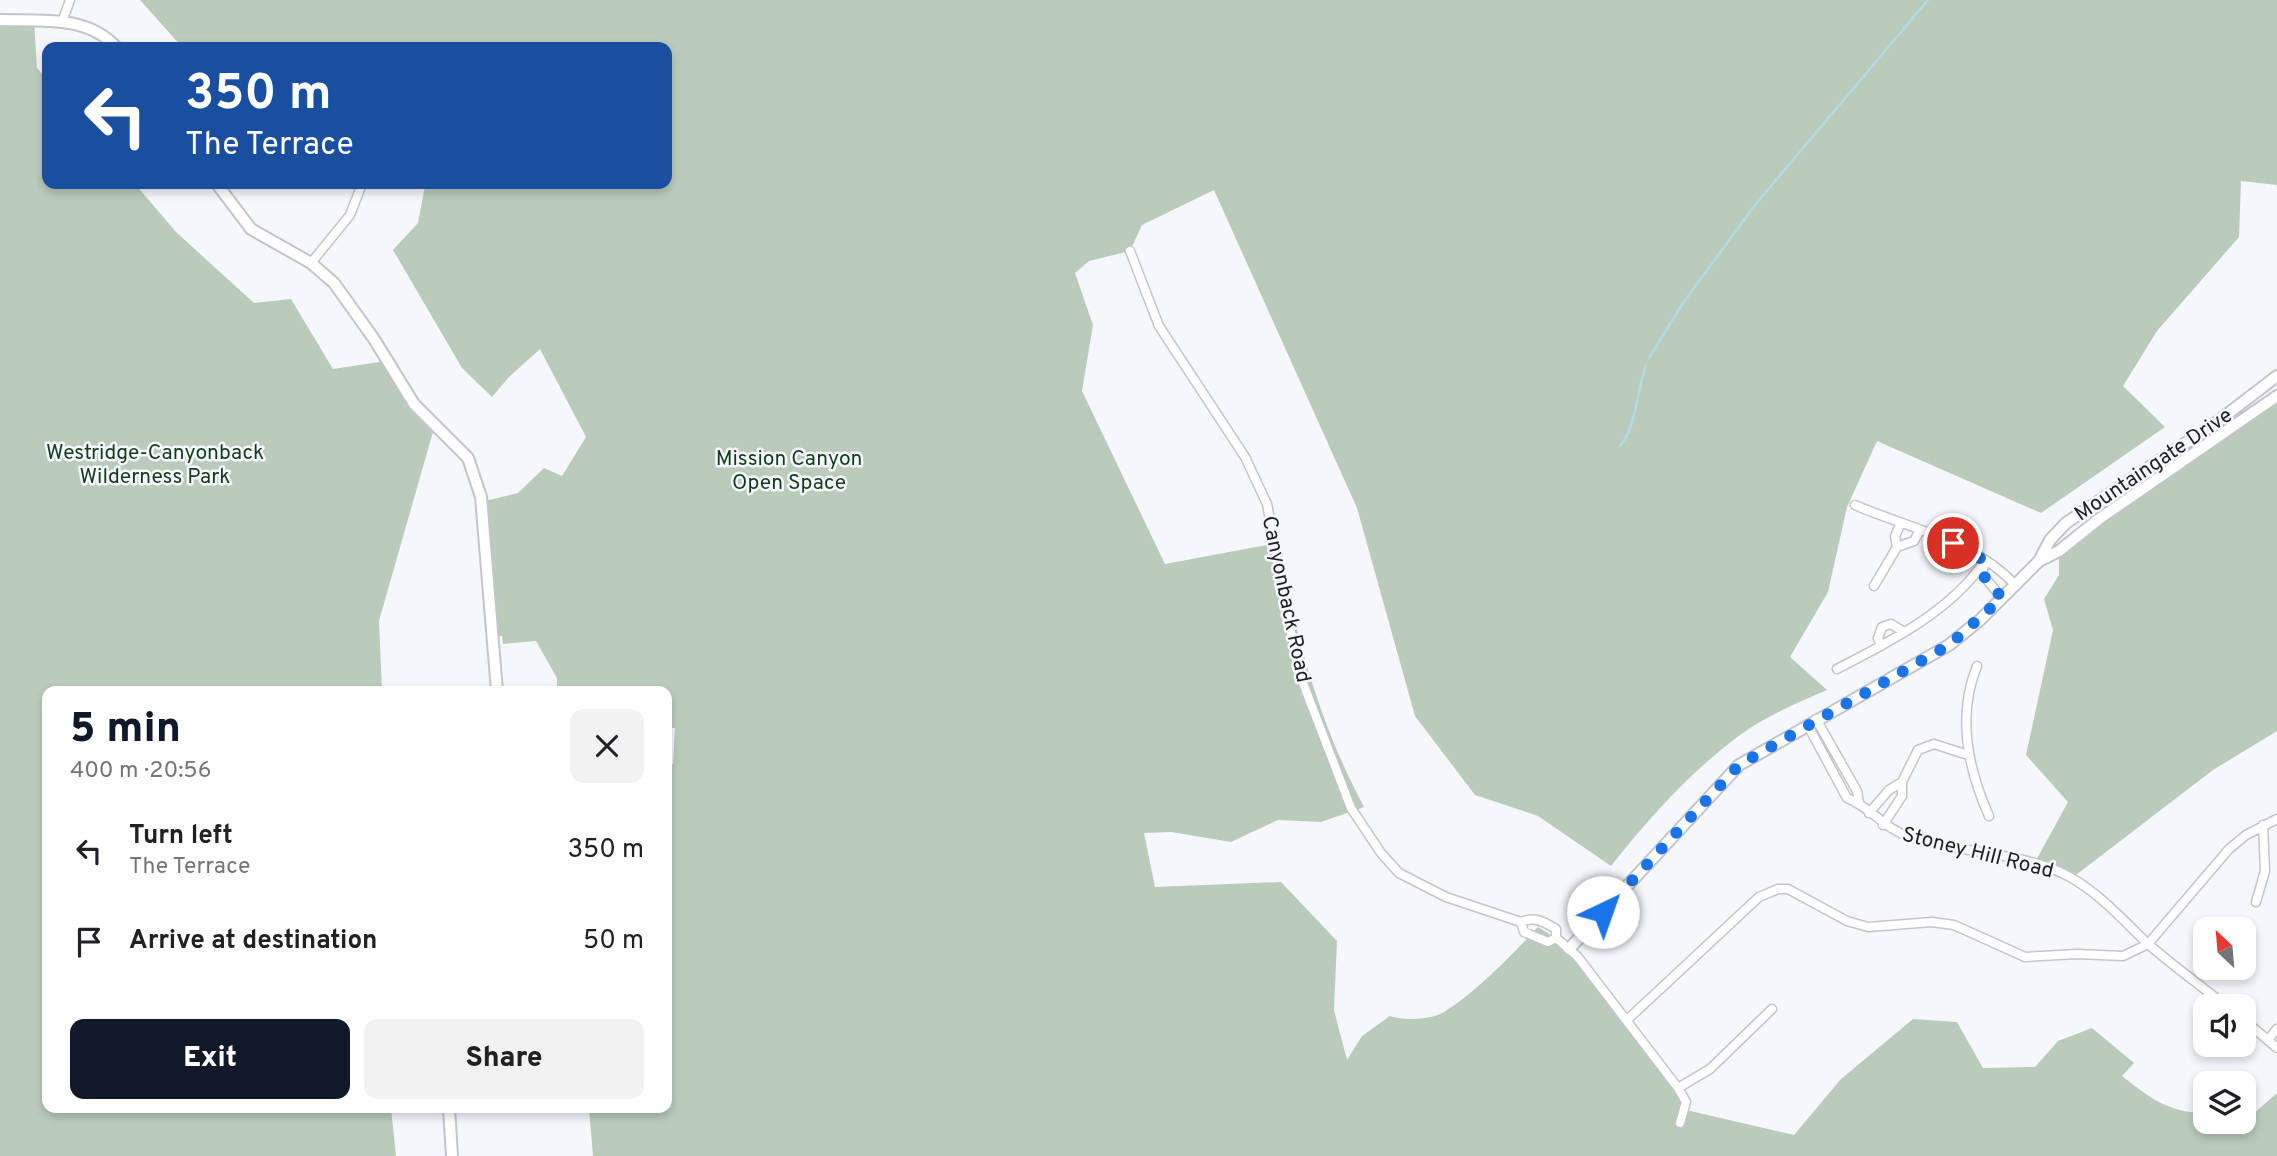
<!DOCTYPE html>
<meta charset="utf-8">
<style>
body{margin:0;font-family:Overpass,sans-serif;background:#f2f2f2;color:#202124;height:100vh;display:flex;flex-direction:column;font-size:26px;white-space:nowrap}
*{box-sizing:border-box;margin:0}
p{font-size:23px;color:#757577}
.icon{flex:none;width:38px;height:38px;fill:none;stroke:currentColor;stroke-width:2;stroke-linecap:round;stroke-linejoin:round}
.map{position:relative;flex:1;overflow:hidden}
.side{position:absolute;left:42px;top:686px;width:630px;height:427px;display:flex;flex-direction:column;background:#fff;border-radius:14px;box-shadow:0 4px 10px #0003}
.side>*{flex:none}
.banner{position:absolute;left:42px;top:42px;width:630px;height:147px;border-radius:14px;box-shadow:0 4px 10px #0003;background:#1a4fa0;color:#fff;overflow:hidden}
.needle{width:46px;rotate:334deg}
.tools{position:absolute;left:2193px;top:917px;display:grid;gap:14px}
.tools a{display:grid;place-items:center;width:63px;height:63px;border-radius:14px;background:#fff;box-shadow:0 4px 10px #0003;font-size:35px}
.pin{position:absolute;display:grid;place-items:center;width:60px;height:60px;color:#fff;margin:-30px;border:4px solid #fff;border-radius:50%;box-shadow:0 2px 7px #0007}
.me{position:absolute;width:77px;margin:-38px;rotate:42deg;stroke-linejoin:round;filter:drop-shadow(0 0 5px #0008)}
.turn{display:flex;align-items:center;gap:24px;height:147px;padding:0 28px;font-size:32px}
.turn .icon{width:91px;height:91px;stroke-width:2.5}
.turn b{display:block;font-size:49px;line-height:60px}
.round{display:grid;place-items:center;flex:none;width:74px;height:74px;border-radius:14px;background:#f2f2f2}
.overview{display:flex;align-items:center;justify-content:space-between;height:119px;padding:0 28px}
h1{font-size:42px;font-weight:800;line-height:52px;color:#111827}
.button{display:flex;gap:14px;margin-top:auto;padding:14px 28px}
.button a{flex:1;height:80px;border-radius:14px;background:#111827;color:#fff;font-size:28px;font-weight:800;line-height:80px;text-align:center}
.button a+a{background:#f2f2f2;color:#202124}
ul{padding:0;list-style:none}
li{display:flex;align-items:center;gap:21px;height:91px;padding:0 28px}
li div{flex:1}
li b{display:block;font-size:26px}
li em{font-style:normal}
.map>svg:first-child{display:block}
.green{fill:#bacbbc}
.lines{fill:none;stroke-linecap:round;stroke-linejoin:round}
.stream{stroke:#b4dae4;stroke-width:2.5}
.minor-casing{stroke:#c3c5ca;stroke-width:11}
.tertiary-casing{stroke:#c3c5ca;stroke-width:14}
.minor{stroke:#fff;stroke-width:8}
.tertiary{stroke:#fff;stroke-width:10}
.route{stroke:#1a73e8;stroke-width:12;stroke-dasharray:0 21.6}
.labels{text-anchor:middle;stroke-width:5;stroke-linejoin:round;paint-order:stroke}
.park-label{font-size:21px;fill:#123c1c;stroke:#f5f7fc}
.street-label{font-size:21px;fill:#1f1f21;stroke:#f5f7fc}
</style>
<div class="map">
<svg width="2277" height="1156" viewBox="0 0 2277 1156">
<rect width="100%" height="100%" fill="#f5f7fc"/>
<path class="green" d="M140,0h2137v185l-36,-4 -2,56 -82,94 -34,55 42,41 -124,86 -164,-72 -30,66 -19,85 -38,65 37,33c-30,13 -61,26 -87,45 -50,37 -91,83 -129,131l-73,-50 -63,-21 -60,-79 -58,-208 -143,-318 -72,35 -12,26 -41,10 -14,12 18,52 -11,66 83,173 112,-21c19,92 42,180 87,264l-43,15 -43,-2 -47,22 -60,-10 -27,1 11,54 126,-5 56,59 -3,69 13,50 15,-24 28,-20c13,5 41,4 54,-4 31,-19 69,-58 94,-85l24,15 116,146 8,22 108,25 47,-56 72,-60 44,3 26,46 52,-1 23,-26 34,-13 42,35 -12,13c28,22 47,37 83,37v9h39l33,-29v63h-1684l-4,-48h78v-342l6,-2 2,-36h-8v-37h-103l-7,-5v-8l-21,-37 -33,3 -1,-8h-10l-11,-134 37,-9 26,-25 18,8 24,-39 -46,-88 -31,28 -17,20 -30,-29 -69,-118 25,-27 7,-37 6,-2h236v-137h-485z
M0,20l34,1 3,47 10,12v104h88l41,48 78,71 37,-4 42,70 53,-8 49,64 -56,196 3,70h-335v417h344l5,48h-396z
M2277,396v335l-64,39 -141,108 -38,-14 34,-62 -42,-47 27,-125 -9,-31 15,-24v-24z"/>
<g class="lines">
<path class="stream" d="M1649,358l34,-55 72,-98 173,-205
M1620,446c16,-19 17,-55 26,-81"/>
<g class="minor-casing">
<path id="minor" d="M62,22l8,-22
M1130,251l29,75 86,131 22,47 31,166 53,138 30,45 18,20 47,24 75,25c14,-6 23,0 35,7v9l-8,4 -24,-10 -3,-10
M311,263l39,-48 12,-31
M1855,505c55,24 121,36 160,80
M1897,547l-2,-11 5,-11
M1984,565l-2,9 20,24
M1874,586l23,-39 17,-6 5,-9
M1881,646l-3,-8 4,-11 9,-3 13,8
M1977,666c-20,49 -9,103 12,150
M1837,669c52,-27 113,-57 147,-107
M1816,719l41,72 2,12
M1807,724l40,74c24,9 37,31 63,39 51,17 112,14 160,40 30,17 52,42 77,66 25,22 53,42 79,63
M1869,813l20,-23 13,-8
M1883,825l19,-29v-14l16,-32 16,-6 34,11
M2256,902l9,-31 -2,-46
M1556,938l21,18 101,132 8,14 -6,21
M1627,1020l132,-123 19,-8h10l59,32 21,6 64,-5 22,3 71,32 52,-3 46,2 25,-12 81,-95 17,-14 31,-16
M2244,1020l33,28
M2268,1040l9,-11
M1678,1088l32,-19 62,-60"/>
</g>
<g class="tertiary-casing">
<path id="tertiary" d="M0,20c40,1 87,-5 116,27
M217,184l34,45 60,34 23,20 40,56 40,65 54,54 13,39 16,194
M2039,561l20,-10 40,-32 178,-123
M1569,949l170,-184 210,-120 31,-25 59,-59 11,-21 16,-17 151,-101 60,-46
M449,1108l3,48"/>
</g>
<use href="#minor" class="minor"/>
<use href="#tertiary" class="tertiary"/>
</g>
<g class="lines">
<path class="route" d="M1603,912l136,-147 210,-120 53,-47 -19,-23 1,-13 -10,-10 -21,-9"/>
</g>
<g class="labels">
<g class="park-label">
<text x="155" y="459">Westridge-Canyonback<tspan x="155" dy="24">Wilderness Park</tspan></text>
<text x="789" y="465">Mission Canyon<tspan x="789" dy="24">Open Space</tspan></text>
</g>
<g class="street-label">
<text transform="translate(2153 464) rotate(-34)" y="7">Mountaingate Drive</text>
<text transform="translate(1287 599) rotate(78)" y="7">Canyonback Road</text>
<text transform="translate(1978 852) rotate(14)" y="7">Stoney Hill Road</text>
</g>
</g>
</svg>
<div class="tools">
<a><svg class="needle" viewBox="-14 -14 28 28"><path d="M0-13l5 13h-10z" fill="#e53935"/><path d="M0 13l5-13h-10z" fill="#757577"/></svg></a>
<a><svg class="icon" aria-label="sound" viewBox="0 0 24 24"><path d="M4 9h4l5-4v14l-5-4H4zM17 9q2 3 0 6"/></svg></a>
<a><svg class="icon" aria-label="layers" viewBox="0 0 24 24"><path d="M12 4l9 5-9 5-9-5zM3 14l9 5 9-5"/></svg></a>
</div>
<div class="pin" style="left:1953px;top:543px;background:#d93025"><svg class="icon" aria-label="arrive" viewBox="0 0 24 24"><path d="M6 21V4h12l-3 4 3 4H6"/></svg></div>
<svg class="me" style="left:1603px;top:912px" viewBox="-20 -20 40 40"><circle r="19" fill="#fff"/><path d="M0-13L10 11 0 6-10 11z" fill="#1a73e8"/></svg>
<div class="banner">
<div class="turn"><svg class="icon" aria-label="left" viewBox="0 0 24 24"><path d="M17 20v-9H6M10 6l-5 5 5 5"/></svg><div><b>350 m</b>The Terrace</div></div>
</div>
<section class="side">
<div class="overview"><div><h1>5 min</h1><p>400 m · 20:56</p></div><a class="round"><svg class="icon" aria-label="close" viewBox="0 0 24 24"><path d="M6 6l12 12M18 6L6 18"/></svg></a></div>
<ul>
<li><svg class="icon" aria-label="left" viewBox="0 0 24 24"><path d="M17 20v-9H6M10 6l-5 5 5 5"/></svg><div><b>Turn left</b><p>The Terrace</p></div><em>350 m</em></li>
<li><svg class="icon" aria-label="arrive" viewBox="0 0 24 24"><path d="M6 21V4h12l-3 4 3 4H6"/></svg><div><b>Arrive at destination</b></div><em>50 m</em></li>
</ul>
<div class="button"><a>Exit</a><a>Share</a></div>
</section>
</div>
